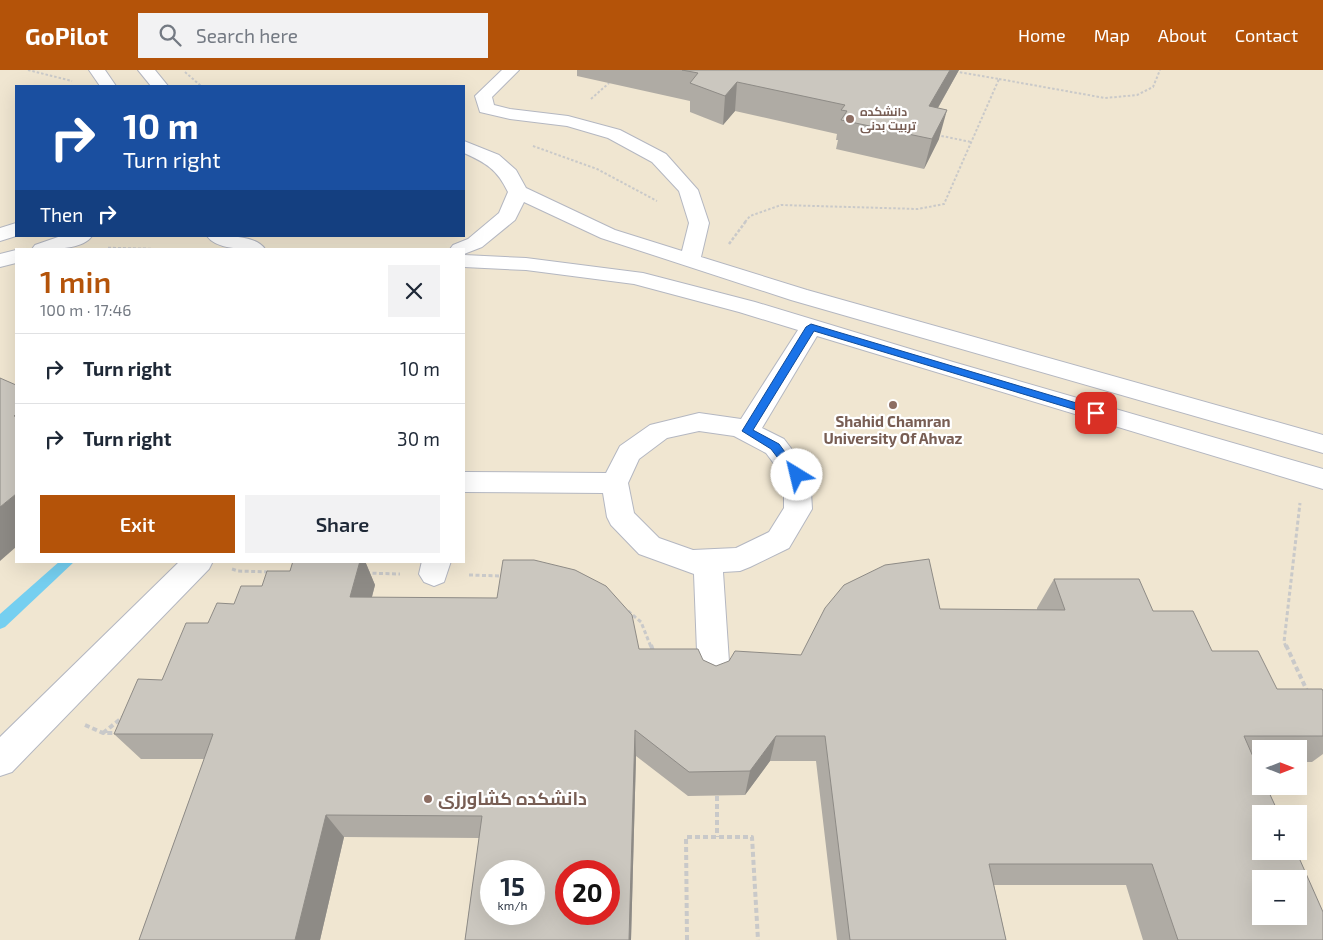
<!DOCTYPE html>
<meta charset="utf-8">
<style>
body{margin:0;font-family:"Exo 2",Cairo,sans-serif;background:#f2f2f3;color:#1f2937;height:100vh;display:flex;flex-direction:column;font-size:19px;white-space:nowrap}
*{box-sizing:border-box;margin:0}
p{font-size:16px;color:#747a83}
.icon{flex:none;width:28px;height:28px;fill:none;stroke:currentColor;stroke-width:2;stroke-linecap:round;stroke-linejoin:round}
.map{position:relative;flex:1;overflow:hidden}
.drawer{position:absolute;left:15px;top:178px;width:450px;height:315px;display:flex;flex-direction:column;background:#fff;border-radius:0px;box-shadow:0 5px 20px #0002}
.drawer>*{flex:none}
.hud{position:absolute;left:15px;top:15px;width:450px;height:152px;border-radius:0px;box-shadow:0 5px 20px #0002;background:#1a4fa0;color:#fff;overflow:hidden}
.needle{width:32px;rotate:90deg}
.controls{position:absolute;left:1252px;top:670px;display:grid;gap:10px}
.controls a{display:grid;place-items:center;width:55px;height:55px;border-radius:0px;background:#fff;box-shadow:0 5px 20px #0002;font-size:25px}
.speed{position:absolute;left:480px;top:790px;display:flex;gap:10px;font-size:25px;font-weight:700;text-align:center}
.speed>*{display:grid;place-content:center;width:65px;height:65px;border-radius:50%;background:#fff;box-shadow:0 5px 20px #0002;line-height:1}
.speed small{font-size:12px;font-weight:400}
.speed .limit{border:8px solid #d22;background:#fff;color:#111}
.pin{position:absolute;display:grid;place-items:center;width:42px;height:42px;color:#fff;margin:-21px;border-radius:10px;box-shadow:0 2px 8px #0006}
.me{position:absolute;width:55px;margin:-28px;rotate:324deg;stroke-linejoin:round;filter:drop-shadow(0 0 4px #0008)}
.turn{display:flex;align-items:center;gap:18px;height:105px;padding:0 25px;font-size:22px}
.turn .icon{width:65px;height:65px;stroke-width:2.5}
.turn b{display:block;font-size:35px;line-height:42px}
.then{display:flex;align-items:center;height:48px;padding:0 25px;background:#0003;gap:10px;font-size:19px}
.round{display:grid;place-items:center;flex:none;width:52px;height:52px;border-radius:0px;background:#f2f2f3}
.overview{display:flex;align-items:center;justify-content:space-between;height:85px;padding:0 25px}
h1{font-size:30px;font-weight:600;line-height:38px;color:#b45309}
.action{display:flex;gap:10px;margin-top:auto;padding:10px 25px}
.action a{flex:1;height:58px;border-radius:0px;background:#b45309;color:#fff;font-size:20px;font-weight:600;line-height:58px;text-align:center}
.action a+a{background:#f2f2f3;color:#1f2937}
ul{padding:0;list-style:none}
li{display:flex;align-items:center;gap:15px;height:70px;padding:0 25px;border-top:1px solid #e0e1e3}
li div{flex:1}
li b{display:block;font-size:19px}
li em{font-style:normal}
header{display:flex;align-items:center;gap:30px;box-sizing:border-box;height:70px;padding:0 25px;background:#b45309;color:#fff}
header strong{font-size:24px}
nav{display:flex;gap:28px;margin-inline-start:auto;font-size:18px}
.search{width:350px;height:45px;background:#f2f2f3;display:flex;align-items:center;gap:12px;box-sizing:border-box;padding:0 18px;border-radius:0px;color:#747a83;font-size:19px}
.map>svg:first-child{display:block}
.education{fill:#f0e6d1;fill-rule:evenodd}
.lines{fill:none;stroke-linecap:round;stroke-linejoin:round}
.stream{fill:#75cff0;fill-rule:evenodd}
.minor-casing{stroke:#b4b7c1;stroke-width:2}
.path-far3{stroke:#c9c9c9;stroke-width:2;stroke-dasharray:2.5 2;stroke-linecap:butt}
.path-far2{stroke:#c9c9c9;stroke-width:2.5;stroke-dasharray:3 2;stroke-linecap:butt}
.path-far1{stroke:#c9c9c9;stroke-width:3;stroke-dasharray:4 2.5;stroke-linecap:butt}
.path{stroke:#c9c9c9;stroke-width:4;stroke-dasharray:5 3;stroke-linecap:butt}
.minor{fill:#fff;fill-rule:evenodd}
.wall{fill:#afaba4}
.shaded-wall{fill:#8e8b86}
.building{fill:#cbc7bf;stroke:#8e8b86;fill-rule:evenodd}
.route{fill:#1a73e8;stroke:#114b97}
.education-dot{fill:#8d6e63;stroke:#fff;stroke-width:2}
.labels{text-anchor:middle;stroke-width:4.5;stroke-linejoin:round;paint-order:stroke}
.far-education-label{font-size:12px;font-weight:bold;fill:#785e54;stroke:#fff;text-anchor:start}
.education-label{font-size:15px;font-weight:bold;fill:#785e54;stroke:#fff}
.near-education-label{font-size:18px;font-weight:bold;fill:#785e54;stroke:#fff;text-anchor:start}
</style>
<header>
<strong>GoPilot</strong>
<div class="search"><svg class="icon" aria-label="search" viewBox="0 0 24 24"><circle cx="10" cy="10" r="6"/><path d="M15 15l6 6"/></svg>Search here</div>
<nav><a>Home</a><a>Map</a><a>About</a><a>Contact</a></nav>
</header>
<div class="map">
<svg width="1323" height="870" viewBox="0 0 1323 870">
<rect width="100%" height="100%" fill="#efe9e1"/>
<path class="education" d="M0,0h1323v870h-1323zM16,16h448v150h-448zM16,179h448v312h-448zM1261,679h38v37h-38zM1261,744h38v37h-38zM491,801h43v43h-43zM566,801h43v43h-43zM1261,809h38v37h-38z"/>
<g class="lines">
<path class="stream" d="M60,491h15l-70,66 -5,2v-15z"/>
<g class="minor-casing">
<path id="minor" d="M89,0h16l11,16h-16z
M138,0h17l13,16h-17z
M502,0h17l-27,27 2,8 16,4 58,7 52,14 46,24 32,36 11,33 -8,34 106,33 516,145v18l-532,-153 -190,-62 -77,-36 -9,18 -33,27 -18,7v-5h-14l3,-4 15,-6 31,-26 9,-21c-11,-23 -22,-29 -44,-39v-12l35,14 17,15 10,18 89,42 67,21 7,-28 -10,-32 -27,-29 -44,-24 -41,-12 -57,-7 -30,-7 -5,-16z
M16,153v13l-16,5v-13z
M61,166h31c-10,15 -44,13 -60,13l3,-4z
M207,166c16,0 48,-2 58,13 -16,0 -48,2 -58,-13z
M16,180v13l-16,4v-13z
M464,185l62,3 117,15 112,29 198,60 370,107v20l-506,-153 -55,92 22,11 22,29 4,7 2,34 -23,39 -39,19 -10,4 -17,1 7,105 -5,10 -11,4 -11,-4 -5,-10 -4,-103 -55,-20 -28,-29 -4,-8 -4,-24 -139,-1v-20l142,1 14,-27 30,-21 49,-12 42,6 57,-89 -59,-18 -105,-28 -108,-14 -62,-3zM699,361l35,5 32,17 18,24v31l-15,24 -33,16 -43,2 -34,-12 -25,-25 -6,-30 11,-24 28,-21z
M180,491h33l-4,8 -197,203 -12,4v-39z
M422,491h29l-7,21 -10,4 -10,-4 -5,-8z"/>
</g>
<path class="path-far3" d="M28,0l44,11
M185,2l16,14
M999,9l106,19 32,-3 16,-8 7,-17
M591,29l18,-16
M937,65l34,7
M533,76l64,23 60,32
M745,152l5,-6 31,-11 137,4 26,-5 55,-125 -41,-7"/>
<path class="path-far2" d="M729,174l17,-23
M108,178l44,1"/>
<path class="path-far1" d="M232,499l6,2 32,1
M366,503l34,1
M469,505l34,1
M628,541l13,11 10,25
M1286,577l-2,-5 16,-139"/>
<path class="path" d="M651,575l2,6
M1286,575l22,48
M85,655l18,8h14
M103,663l20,-16
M717,726v41
M687,870l-1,-103h66l6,103"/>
<use href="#minor" class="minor"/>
</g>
<path class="wall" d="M577,0h382l-21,38 1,31 -15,30 -88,-20 2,-9h-2l1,-6 -102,-23 -12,14 -33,-13v-11l-113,-25z
M293,491h72l10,24 -3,12 267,52 64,11 13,6 85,-11 139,-46 97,1v-2l17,-29 99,32 59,40 65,38 46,2v63l-11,8h-13v-13h-38v13h-6l68,178h-180l-17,-55h-132l12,55h-169l-21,-179h-46l-25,34 -57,1 -52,-40 -5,184h-166l14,-102 -135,-1 -24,103h-181l65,-181h-63l-27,-25 48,-54 46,-57 26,-19 28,-18 28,-15z"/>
<path class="shaded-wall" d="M950,0h9l-37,66 7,-30z
M737,12l-2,29 -12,14 2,-29z
M947,40l-8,29 -15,30 8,-30z
M16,424v53l-16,14v-54z
M360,491h5l10,24 -11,41 -14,-29z
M635,660l1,26 -5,184h-2z
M776,666l-6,25 -25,34 5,-24z
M326,745l18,22 -24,103h-25z"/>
<path class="building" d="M682,0h268l-21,36 18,4 -15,29 -91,-19 6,-9 -6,-1 4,-5 -108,-23 -12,14 -35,-13 8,-10z
M0,308l16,7v29l-2,2 2,1v77l-16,13z
M929,489l11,50 125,1 -11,-31h85l14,32h40l19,40h46l19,38h45l1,2v45h-79l17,39v11h5l13,28h-18v37h35l27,61v28h-145l-26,-76h-163l17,76h-156l-25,-204h-49l-26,35 -61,1 -54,-42 -6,210h-164l17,-124 -156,-1 -31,125h-156l74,-206h-99l24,-55 24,1 24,-57h22l9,-20 17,1 7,-18h21l5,-15h23l3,-10h67l-10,36 147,1 6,-38h31l41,10 31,16 26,29 7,34h59l5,11 13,6 13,-5 6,-10 66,4 24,-47 19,-23 41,-20zM491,801h43v43h-43zM566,801h43v43h-43zM1261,809h38v37h-38z"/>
<path class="route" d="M811,254l289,86 1,3 -5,3 -282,-85 -61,99 26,14 23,31 -5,4 -4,-1 -22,-29 -29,-18 64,-104z"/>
<g class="education-dot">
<circle cx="850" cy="49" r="5"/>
<circle cx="893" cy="335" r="5"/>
<circle cx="428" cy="729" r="5"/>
</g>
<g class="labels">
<g class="far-education-label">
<text x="860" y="46">دانشکده<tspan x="860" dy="14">تربیت بدنی</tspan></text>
</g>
<g class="education-label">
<text x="893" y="357">Shahid Chamran<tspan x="893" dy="17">University Of Ahvaz</tspan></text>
</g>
<g class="near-education-label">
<text x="438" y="735">دانشکده کشاورزی</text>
</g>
</g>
</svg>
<div class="controls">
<a><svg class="needle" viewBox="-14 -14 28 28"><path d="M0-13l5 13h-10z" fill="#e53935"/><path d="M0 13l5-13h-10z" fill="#747a83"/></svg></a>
<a>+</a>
<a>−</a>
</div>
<div class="speed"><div>15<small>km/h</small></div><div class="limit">20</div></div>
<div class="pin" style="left:1096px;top:343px;background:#d93025"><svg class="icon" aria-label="arrive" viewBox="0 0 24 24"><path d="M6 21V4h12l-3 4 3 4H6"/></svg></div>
<svg class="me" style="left:797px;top:405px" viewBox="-20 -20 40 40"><circle r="19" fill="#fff"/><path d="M0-13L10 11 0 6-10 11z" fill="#1a73e8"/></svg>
<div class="hud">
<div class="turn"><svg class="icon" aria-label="right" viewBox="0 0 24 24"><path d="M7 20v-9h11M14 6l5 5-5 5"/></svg><div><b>10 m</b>Turn right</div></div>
<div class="then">Then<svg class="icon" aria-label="right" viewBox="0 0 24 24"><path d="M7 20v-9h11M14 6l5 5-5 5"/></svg></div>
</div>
<section class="drawer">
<div class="overview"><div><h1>1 min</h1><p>100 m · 17:46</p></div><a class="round"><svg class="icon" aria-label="close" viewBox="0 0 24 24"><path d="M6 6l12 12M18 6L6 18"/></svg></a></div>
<ul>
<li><svg class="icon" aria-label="right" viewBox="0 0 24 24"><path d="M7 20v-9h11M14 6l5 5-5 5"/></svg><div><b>Turn right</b></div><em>10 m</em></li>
<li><svg class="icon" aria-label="right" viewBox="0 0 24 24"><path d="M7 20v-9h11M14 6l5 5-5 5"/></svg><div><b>Turn right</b></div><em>30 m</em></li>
</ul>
<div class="action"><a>Exit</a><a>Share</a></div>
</section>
</div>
